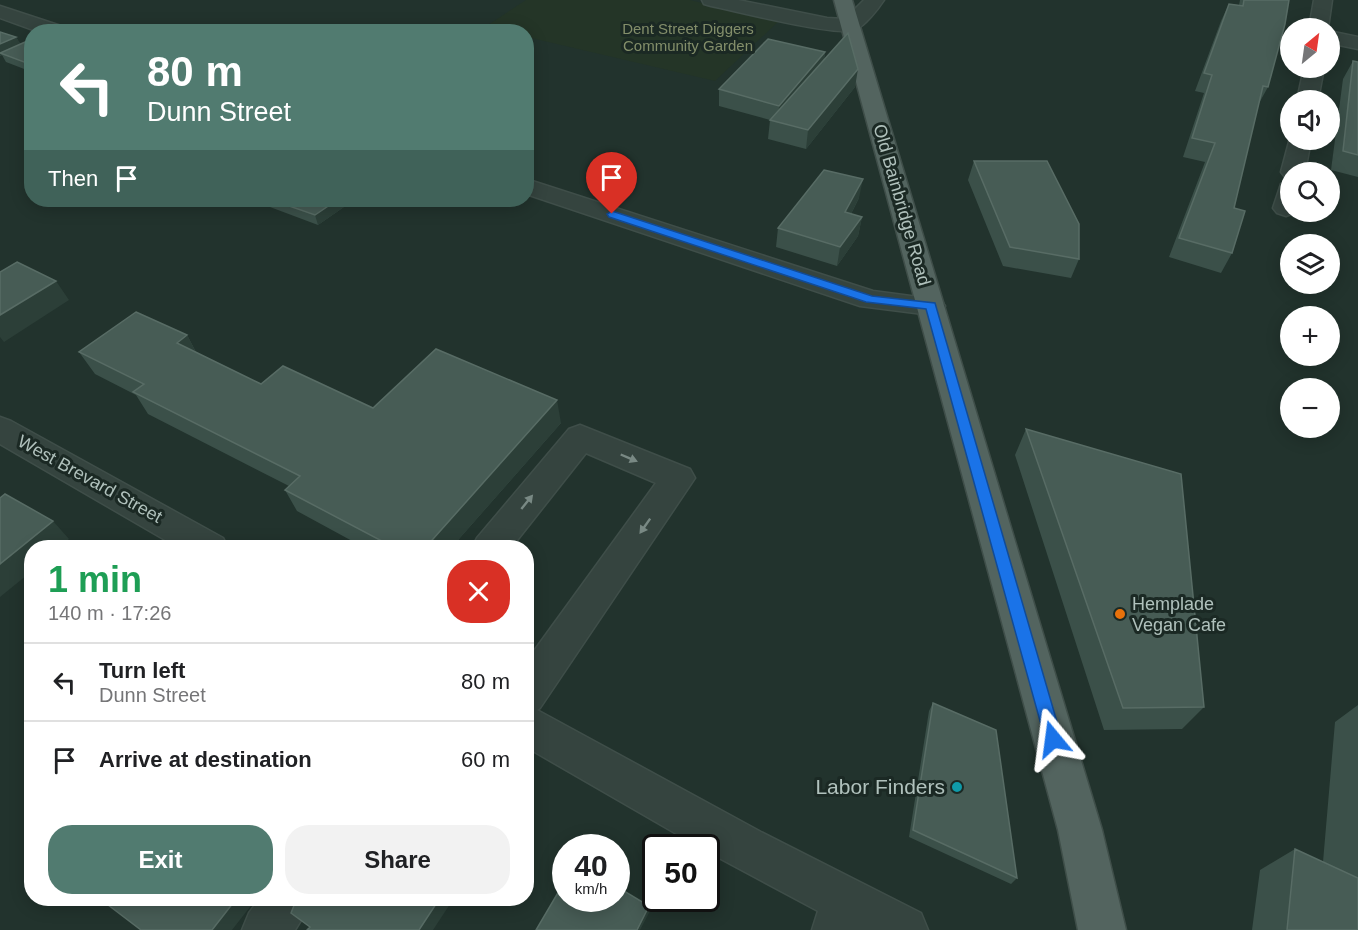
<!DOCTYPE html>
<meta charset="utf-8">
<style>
body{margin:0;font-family:Arial,sans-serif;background:#f2f2f2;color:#202124;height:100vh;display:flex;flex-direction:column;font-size:22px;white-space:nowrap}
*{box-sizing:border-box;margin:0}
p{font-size:20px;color:#757577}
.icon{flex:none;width:33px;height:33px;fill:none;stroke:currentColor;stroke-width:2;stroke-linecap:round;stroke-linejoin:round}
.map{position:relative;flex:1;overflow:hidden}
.sheet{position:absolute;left:24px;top:540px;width:510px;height:366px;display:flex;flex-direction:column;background:#fff;border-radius:24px;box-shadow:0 3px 15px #0003}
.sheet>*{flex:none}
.top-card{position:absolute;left:24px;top:24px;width:510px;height:183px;border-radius:24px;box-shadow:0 3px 15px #0003;background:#517b70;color:#fff;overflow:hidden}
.needle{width:39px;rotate:29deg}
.buttons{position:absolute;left:1280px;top:18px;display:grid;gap:12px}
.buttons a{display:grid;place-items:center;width:60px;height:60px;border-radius:50%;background:#fff;box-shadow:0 3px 15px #0003;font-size:30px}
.speed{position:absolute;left:552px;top:834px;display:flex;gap:12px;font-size:30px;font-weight:700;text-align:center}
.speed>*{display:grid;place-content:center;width:78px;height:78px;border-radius:50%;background:#fff;box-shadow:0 3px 15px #0003;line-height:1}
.speed small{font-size:15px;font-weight:400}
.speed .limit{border:3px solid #111;border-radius:9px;background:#fff;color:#111}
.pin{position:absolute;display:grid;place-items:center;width:51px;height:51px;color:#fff;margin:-62px -26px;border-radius:50% 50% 50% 0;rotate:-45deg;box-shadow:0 0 6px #0007}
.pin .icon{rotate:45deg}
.me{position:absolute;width:66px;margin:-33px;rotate:344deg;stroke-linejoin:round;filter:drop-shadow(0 0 4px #0008)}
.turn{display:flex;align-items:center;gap:21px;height:126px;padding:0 24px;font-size:27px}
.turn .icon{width:78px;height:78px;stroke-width:2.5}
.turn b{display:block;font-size:42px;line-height:51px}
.then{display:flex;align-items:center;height:57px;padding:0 24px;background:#0003;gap:12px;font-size:22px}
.round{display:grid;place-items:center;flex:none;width:63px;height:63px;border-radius:24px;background:#f2f2f2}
.overview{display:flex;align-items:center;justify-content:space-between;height:102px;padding:0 24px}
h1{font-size:36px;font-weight:800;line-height:45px;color:#1e9e55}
.primary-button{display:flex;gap:12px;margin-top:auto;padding:12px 24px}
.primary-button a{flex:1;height:69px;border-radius:24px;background:#517b70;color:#fff;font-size:24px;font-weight:800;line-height:69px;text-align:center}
.primary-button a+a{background:#f2f2f2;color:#202124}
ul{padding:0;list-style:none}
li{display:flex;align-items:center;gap:18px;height:78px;padding:0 24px;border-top:2px solid #e0e0e0}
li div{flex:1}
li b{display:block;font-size:22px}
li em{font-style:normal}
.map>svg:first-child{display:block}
.green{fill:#243527}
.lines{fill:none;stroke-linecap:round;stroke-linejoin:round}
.minor-casing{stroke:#3f4e49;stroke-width:3}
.major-casing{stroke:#3f4e49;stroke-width:3}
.minor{fill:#35443f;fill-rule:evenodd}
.major{fill:#53645f;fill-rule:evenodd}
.wall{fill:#3b5049}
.shaded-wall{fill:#2c3f38}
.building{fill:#475c55;stroke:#586c65;stroke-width:1.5}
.oneway{fill:#798984}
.route{fill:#1a73e8;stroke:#114b97;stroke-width:1.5}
.food-dot{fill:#e8710a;stroke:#1b2924;stroke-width:2}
.culture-dot{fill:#0f9aa8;stroke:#1b2924;stroke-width:2}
.labels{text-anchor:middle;stroke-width:6;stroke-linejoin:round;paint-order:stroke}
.far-park-label{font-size:15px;fill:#838e6a;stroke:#1b2924}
.street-label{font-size:18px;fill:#b0c1bc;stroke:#1b2924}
.poi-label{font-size:18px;fill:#b0c1bc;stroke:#1b2924;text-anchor:start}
.near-poi-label{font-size:21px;fill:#b0c1bc;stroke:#1b2924;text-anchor:end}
</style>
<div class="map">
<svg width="1358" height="930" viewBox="0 0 1358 930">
<rect width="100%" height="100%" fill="#22332d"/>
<path class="green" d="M526,0h164l88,22 -63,59 -188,-44 -1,-5 -22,-1 -19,-4z"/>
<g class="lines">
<g class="minor-casing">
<path id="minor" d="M702,0h36l89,18 18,1 19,-19h20c-6,9 -19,26 -29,30 -18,7 -119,-19 -144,-24l-7,-2z
M1314,0h18l-4,28h-19z
M0,6l67,22 2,4h-30l-39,-14z
M1329,31l29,6v12l-29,-6z
M1304,68h20l-6,32h-21z
M1290,138l21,2 -6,32h-15v6l-5,-1 -4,-5z
M526,179l347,112 68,9 4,6 -4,6 -10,3 -71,-9 -334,-112z
M1290,182v30h6l-10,4 -9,-3 -4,-5 8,-24z
M0,417l11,4 212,117 5,10h-49l-179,-104z
M580,425l110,44 5,9 -155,230 -3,2 224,122 160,81 7,17h-116l6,-19 -112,-60v-3h-5l-175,-101v-85l130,-179 -70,-30 -75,95h-39l5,-10 92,-109z
M260,898h52l-7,16 -10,16h-53l7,-17z"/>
</g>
<g class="major-casing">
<path id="major" d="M834,0h18l250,830 24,100h-48l-20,-100z"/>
</g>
<use href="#minor" class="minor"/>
<use href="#major" class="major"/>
</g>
<path class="wall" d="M1240,0h49l-21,87 -10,18 -24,103 -2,45 -11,20 -52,-16 36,-95 -22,-5 21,-64 -9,-2 26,-70 8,-17 10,1z
M0,32l16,5 4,7 12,-5v33l-26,-10 -4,-7 -2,1z
M825,52l-1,8 31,27 -49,62 -38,-10 2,-19 -51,-14v-17z
M1353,61l5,1v115l-27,-7 12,-91z
M974,161l105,98 -8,19 -68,-12 -35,-86z
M859,198l-8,16 11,3 -4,19 -21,30 -61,-19 2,-19z
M266,200h88l-36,25 -48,-18z
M187,335l9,17 65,32 112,24 188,15 -110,125h-86l-68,-37 -12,-21 4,-4 -141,-72 -12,-19 -41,-21 -16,-22z
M1026,429l178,278 -22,22 -78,1 -89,-275z
M933,703l84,175 -6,6 -102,-47 20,-126z
M1358,705v225h-106l8,-60 35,-21 28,13 12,-140z"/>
<path class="shaded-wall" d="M16,37l6,9 -22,7 2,2 -2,1v-12z
M825,52l-2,17 -45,53 1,-16z
M858,69l-3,18 -49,62 2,-19z
M863,179l-4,19 -17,33 3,-19z
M337,200h17l-36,25 -3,-10z
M862,217l-4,19 -21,30 3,-19z
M56,281l13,19 -65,42 -4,-5v-22z
M187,335l12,23 -22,-15z
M557,400l4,23 -110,125h-26z
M53,521l16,18 -10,9h-27v23l-32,26v-33z
M237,898h20l-25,32h-20z
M440,898h14l-21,32h-14z
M649,906l1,5 -10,19h-3z"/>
<path class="building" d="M1244,0h45l-4,24 -17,63 -5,-1 -29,122 11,3 -13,42 -53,-15 36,-95 -23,-5 20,-63 -8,-2 25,-69 14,2z
M0,32l16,5 -16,7z
M848,33l10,36 -50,61 -38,-10z
M32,39v26l-32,-12z
M768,39l57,13 -46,54 -60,-17z
M1353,61l5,1v93l-15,-4z
M974,161h73l32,63v35l-69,-12z
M824,170l39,9 -18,33 17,5 -22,30 -62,-19z
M272,200h65l-22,15z
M17,262l39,19 -56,34v-43z
M136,312l51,23 -10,8 84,41 22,-18 90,42 63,-59 121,51 -132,148h-30l-110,-58 15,-14 -167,-84 11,-8 -65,-32z
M1026,429l155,45 23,233 -81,1z
M5,494l48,27 -53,43v-66z
M933,703l63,27 21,148 -104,-48z
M1295,849l63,29v52h-71z
M566,879v19h50v-12l33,20 -12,24h-101z
M99,898h138l-25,32h-71z
M297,898h143l-21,32h-112l3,-3 -19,-14z"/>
<defs><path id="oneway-solid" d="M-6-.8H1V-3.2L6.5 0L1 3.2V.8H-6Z" transform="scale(1.5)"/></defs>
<g class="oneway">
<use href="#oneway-solid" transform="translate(629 458) rotate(23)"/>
<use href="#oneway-solid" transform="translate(527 502) rotate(-51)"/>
<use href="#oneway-solid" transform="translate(645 526) rotate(125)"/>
</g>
<path class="route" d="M612,211l260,85 63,7 127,436 -2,6 -7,2 -6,-2 -2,-6 -119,-430 -60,-7 -257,-85 -2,-3z"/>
<circle class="food-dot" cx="1120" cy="614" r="6"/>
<circle class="culture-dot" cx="957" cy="787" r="6"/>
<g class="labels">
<g class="far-park-label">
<text x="688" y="34">Dent Street Diggers<tspan x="688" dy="17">Community Garden</tspan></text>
</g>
<g class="street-label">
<text transform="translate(902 205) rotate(74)" y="6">Old Bainbridge Road</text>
<text transform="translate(90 479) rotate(29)" y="6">West Brevard Street</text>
</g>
<g class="poi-label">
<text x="1132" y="610">Hemplade<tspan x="1132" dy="21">Vegan Cafe</tspan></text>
</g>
<g class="near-poi-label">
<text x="945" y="794">Labor Finders</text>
</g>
</g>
</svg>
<div class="buttons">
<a><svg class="needle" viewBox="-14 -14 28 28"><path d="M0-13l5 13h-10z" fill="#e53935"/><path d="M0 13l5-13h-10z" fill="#757577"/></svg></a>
<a><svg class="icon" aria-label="sound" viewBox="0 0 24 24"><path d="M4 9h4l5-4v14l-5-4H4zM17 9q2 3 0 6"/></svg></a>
<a><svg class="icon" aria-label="search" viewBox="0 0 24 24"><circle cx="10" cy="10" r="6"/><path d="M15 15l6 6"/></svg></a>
<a><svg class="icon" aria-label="layers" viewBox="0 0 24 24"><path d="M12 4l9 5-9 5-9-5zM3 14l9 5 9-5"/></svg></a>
<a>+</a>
<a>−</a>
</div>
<div class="speed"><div>40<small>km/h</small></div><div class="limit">50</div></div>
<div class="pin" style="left:612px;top:214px;background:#d93025"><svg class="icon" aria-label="arrive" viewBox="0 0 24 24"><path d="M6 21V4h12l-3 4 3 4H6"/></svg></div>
<svg class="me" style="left:1053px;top:739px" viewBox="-20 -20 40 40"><path d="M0-17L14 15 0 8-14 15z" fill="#1a73e8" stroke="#fff" stroke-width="4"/></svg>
<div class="top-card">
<div class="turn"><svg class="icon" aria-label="left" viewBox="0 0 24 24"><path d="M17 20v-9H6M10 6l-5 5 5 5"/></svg><div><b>80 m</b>Dunn Street</div></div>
<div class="then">Then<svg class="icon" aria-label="arrive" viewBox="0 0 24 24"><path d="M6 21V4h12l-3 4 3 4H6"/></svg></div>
</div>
<section class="sheet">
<div class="overview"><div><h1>1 min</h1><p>140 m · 17:26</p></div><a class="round" style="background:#d93025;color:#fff"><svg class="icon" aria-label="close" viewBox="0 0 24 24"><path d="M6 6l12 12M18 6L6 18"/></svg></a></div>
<ul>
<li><svg class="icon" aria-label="left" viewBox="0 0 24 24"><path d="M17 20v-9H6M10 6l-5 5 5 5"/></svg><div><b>Turn left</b><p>Dunn Street</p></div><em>80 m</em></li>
<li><svg class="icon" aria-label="arrive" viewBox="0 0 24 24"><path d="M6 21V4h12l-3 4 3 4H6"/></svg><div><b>Arrive at destination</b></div><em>60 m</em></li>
</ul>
<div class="primary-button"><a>Exit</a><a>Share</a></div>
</section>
</div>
